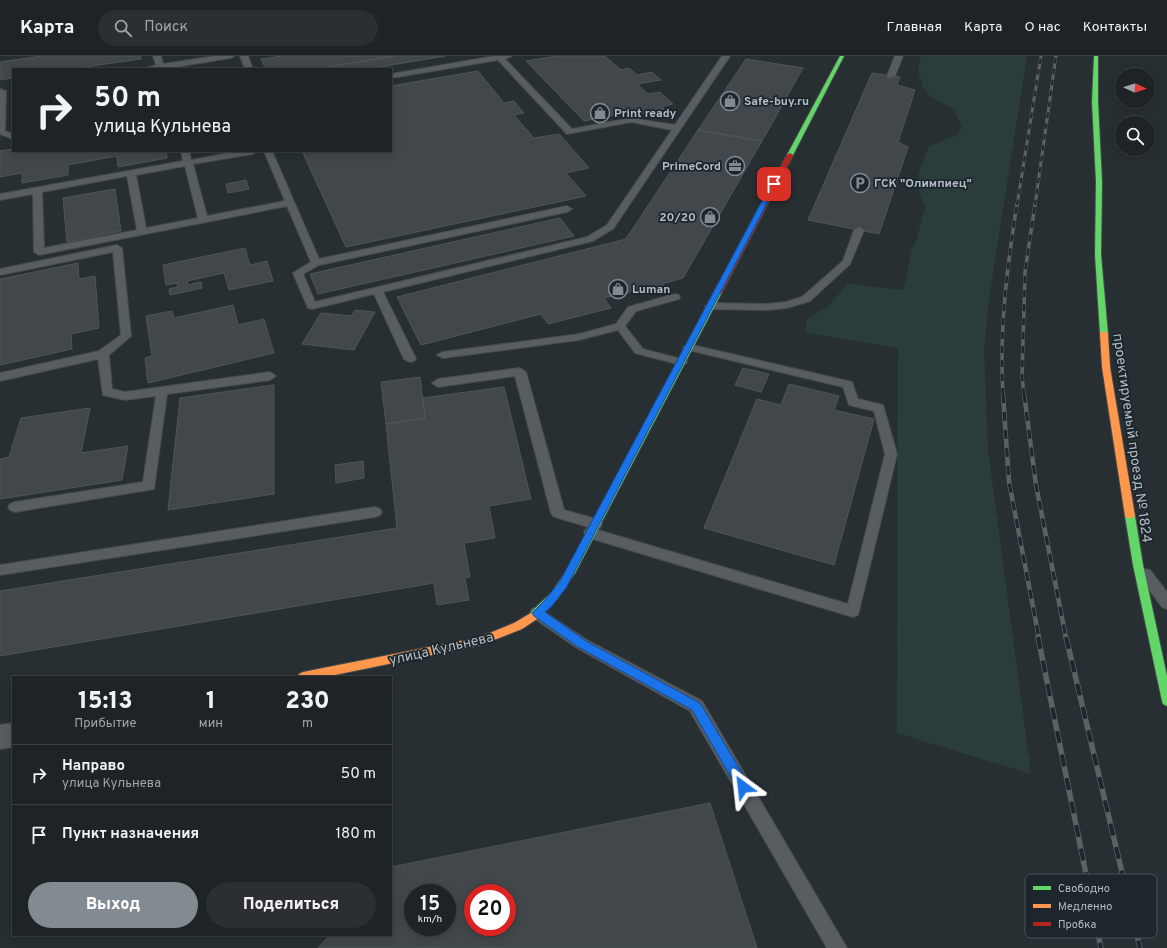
<!DOCTYPE html>
<html lang="ru">
<meta charset="utf-8">
<style>
body{margin:0;font-family:Overpass,sans-serif;background:#2b2f32;color:#f1f3f6;height:100vh;display:flex;flex-direction:column;font-size:15px;white-space:nowrap}
*{box-sizing:border-box;margin:0}
p{font-size:13px;color:#a1a4a7}
.icon{flex:none;width:22px;height:22px;fill:none;stroke:currentColor;stroke-width:2;stroke-linecap:round;stroke-linejoin:round}
.map{position:relative;flex:1;overflow:hidden}
.drawer{position:absolute;left:12px;top:620px;width:380px;height:260px;display:flex;flex-direction:column;background:#1e2326;border-radius:0px;box-shadow:0 2px 10px #0003,0 0 0 1px #3c4043}
.drawer>*{flex:none}
.hud{position:absolute;left:12px;top:12px;width:380px;height:84px;border-radius:0px;box-shadow:0 2px 10px #0003,0 0 0 1px #3c4043;background:#1e2326;color:#f1f3f6;overflow:hidden}
.needle{width:26px;rotate:94deg}
.fabs{position:absolute;left:1115px;top:12px;display:grid;gap:8px}
.fabs a{display:grid;place-items:center;width:40px;height:40px;border-radius:50%;background:#1e2326;box-shadow:0 2px 10px #0003,0 0 0 1px #3c4043;font-size:20px}
.speed{position:absolute;left:404px;top:828px;display:flex;gap:8px;font-size:20px;font-weight:700;text-align:center}
.speed>*{display:grid;place-content:center;width:52px;height:52px;border-radius:50%;background:#1e2326;box-shadow:0 2px 10px #0003,0 0 0 1px #3c4043;line-height:1}
.speed small{font-size:10px;font-weight:400}
.speed .limit{border:6px solid #d22;background:#fff;color:#111}
.pin{position:absolute;display:grid;place-items:center;width:34px;height:34px;color:#fff;margin:-17px;border-radius:8px;box-shadow:0 2px 6px #0006}
.me{position:absolute;width:44px;margin:-22px;rotate:330deg;stroke-linejoin:round;filter:drop-shadow(0 0 3px #0008)}
.turn{display:flex;align-items:center;gap:14px;height:84px;padding:0 16px;font-size:18px}
.turn .icon{width:52px;height:52px;stroke-width:2.5}
.turn b{display:block;font-size:28px;line-height:34px}
.eta{display:flex;justify-content:space-evenly;align-items:center;height:68px;text-align:center}
.eta b{font-size:24px;font-weight:800;line-height:28px}
.action{display:flex;gap:8px;margin-top:auto;padding:8px 16px}
.action a{flex:1;height:46px;border-radius:24px;background:#828b91;color:#fff;font-size:16px;font-weight:800;line-height:46px;text-align:center}
.action a+a{background:#2b2f32;color:#f1f3f6}
ul{padding:0;list-style:none}
li{display:flex;align-items:center;gap:12px;height:60px;padding:0 16px;border-top:1px solid #3c4043}
li div{flex:1}
li b{display:block;font-size:15px}
li em{font-style:normal}
header{display:flex;align-items:center;gap:24px;box-sizing:border-box;height:56px;padding:0 20px;background:#1e2326;border-bottom:1px solid #3c4043}
header strong{font-size:19px}
nav{display:flex;gap:22px;margin-inline-start:auto;font-size:14px}
.search{width:280px;height:36px;background:#2b2f32;display:flex;align-items:center;gap:10px;box-sizing:border-box;padding:0 14px;border-radius:22px;color:#a1a4a7;font-size:15px}
.map>svg:first-child{display:block}
.green{fill:#2b3d3a}
.building{fill:#41474b;stroke:#4f565a;fill-rule:evenodd}
.lines{fill:none;stroke-linecap:round;stroke-linejoin:round}
.lane-casing{stroke:#464b4d;stroke-width:2}
.street-casing{stroke:#464b4d;stroke-width:2}
.fast-casing{stroke:#464b4d;stroke-width:2}
.slow-casing{stroke:#464b4d;stroke-width:2}
.jam-casing{stroke:#464b4d;stroke-width:2}
.lane{fill:#585d61;fill-rule:evenodd}
.street{fill:#585d61;fill-rule:evenodd}
.fast{fill:#63d668;fill-rule:evenodd}
.slow{fill:#ff974d;fill-rule:evenodd}
.jam{fill:#b3261e;fill-rule:evenodd}
.rail-far3-casing{stroke:#5c6165;stroke-width:3}
.rail-far2-casing{stroke:#5c6165;stroke-width:3.5}
.rail-far1-casing{stroke:#5c6165;stroke-width:4.5}
.rail-casing{stroke:#5c6165;stroke-width:5.5}
.rail-far3{stroke:#1c262c;stroke-width:2;stroke-dasharray:5.5;stroke-linecap:butt}
.rail-far2{stroke:#1c262c;stroke-width:2.5;stroke-dasharray:7;stroke-linecap:butt}
.rail-far1{stroke:#1c262c;stroke-width:3;stroke-dasharray:9;stroke-linecap:butt}
.rail{stroke:#1c262c;stroke-width:4;stroke-dasharray:12;stroke-linecap:butt}
.route{fill:#1a73e8;stroke:#114b97}
.labels{text-anchor:middle;stroke-width:3.5;stroke-linejoin:round;paint-order:stroke}
.far-poi-label{font-size:12px;font-weight:bold;fill:#b2bcc4;stroke:#1c262c;text-anchor:start}
.street-label{font-size:14px;fill:#b2bcc4;stroke:#1c262c}
.key{fill:#1c262c;stroke:#49535a;stroke-width:1}
.key-label{font-size:11px;fill:#b2bcc4}
</style>
<header>
<strong>Карта</strong>
<div class="search"><svg class="icon" aria-label="search" viewBox="0 0 24 24"><circle cx="10" cy="10" r="6"/><path d="M15 15l6 6"/></svg>Поиск</div>
<nav><a>Главная</a><a>Карта</a><a>О нас</a><a>Контакты</a></nav>
</header>
<div class="map">
<svg width="1167" height="892" viewBox="0 0 1167 892">
<rect width="100%" height="100%" fill="#282f32"/>
<path class="green" d="M921,0h106l-37,236 -6,59 4,99 43,324 -134,-41 1,-385 -92,-15v-14l21,-12 21,-23 54,6 5,-13 4,-27 5,-8 9,-35 -5,-12 -2,-21 11,-28 29,-11 4,-8 -8,-17 -25,-15 -6,-8 -5,-16z"/>
<path class="building" d="M41,0h100v3l-70,10h-58v9l-13,2v-18z
M281,0h113l-79,13h-49l-5,-10z
M394,0h51l-78,13h-52z
M557,0h48l16,14 8,-2 8,7 15,-3 9,8 -24,4 11,10 12,-2 13,12 -12,3 3,2 -29,6 -4,-3 -47,9 -58,-60z
M746,3l57,9 -41,73 -64,-11z
M478,15l26,32 10,-2 10,12 -10,2 20,23 25,-4 30,34 -23,5 20,23 -240,51 -44,-96h89v-65z
M872,17l28,4 -3,8 18,5 -17,52 10,5 -29,87 -71,-14z
M698,74l64,11 -79,137 -21,6 3,3 -16,4 -3,-3 -42,10 7,10 -63,16 -7,-10 -120,31 -24,-48 229,-58z
M13,93v2h153l1,7 -49,9 -1,-11 -49,9v10l-46,8v-10l-22,4v-26z
M246,124l3,9 -21,4 -2,-9z
M115,133l6,42 -54,11 -4,-44z
M560,162l14,18 -256,58 -8,-20z
M245,192l5,17 17,-4 6,20 -44,9 -5,-17 -37,8 1,4 13,-3 1,6 -32,7 -1,-6 9,-2 -1,-4 -11,2 -3,-20z
M78,207l1,16 16,-3 4,52 -28,6 1,15 -72,16v-86z
M233,249l5,20 26,-6 10,34 -126,30 -3,-25 7,-2 -6,-40 26,-5 2,7z
M355,254l20,2 -21,38 -52,-6 19,-31 31,3z
M743,312l26,6 -8,18 -26,-7z
M420,321l5,41 -39,6 -5,-42z
M789,328l50,12 -5,14 40,9 -40,146 -130,-37 53,-129 24,6z
M274,329v109l-106,16 12,-112z
M504,331l27,112 -42,7 6,32 -31,5 6,34 -5,1 4,22 -32,5 -3,-22 -434,73v-65l397,-63 -11,-104 39,-6 -2,-20z
M90,352l-9,45 47,-7 -6,34 -122,19v-40l9,-2 12,-39z
M363,405l1,17 -28,5 -1,-18z
M710,747l47,145h-439l12,-13h61v-68zM413,837h34v34h-34zM473,837h34v34h-34z"/>
<g class="lines">
<g class="lane-casing">
<path id="lane" d="M153,0h8l2,8 53,-8h18l-4,2 -65,11h-22l13,-4z
M240,0h8l5,13h-8z
M495,0h17l-7,3 67,70 59,-11 44,7 47,-69h8l-117,173 -20,12 -210,51 33,67 -2,2 -4,1 -6,-3 -30,-65 -62,15 -4,-1 -15,-35 18,-11 -24,-56 -248,49 -5,-3 -1,-58 -33,6v-6l183,-33 -2,-10h8l2,9 48,-9h18l-4,3 -60,10 14,52 78,-15 -21,-50h8l47,108 248,-53 5,3 -5,3 -248,53 -16,9 12,28 272,-65 20,-12 65,-95 -41,-8 -64,12 -69,-74 -107,18v-4zM185,110l13,52 -52,10 -10,-53zM127,120l10,54 -93,18 -2,-56z
M895,0h8l-8,20 -7,2 -1,-2z
M0,33l6,2 -1,40 8,3v5l-13,-5z
M859,171l5,3 -14,34 -40,37 -23,7 -20,2 -57,-1 -5,-3 5,-3 57,1 19,-2 16,-5 41,-36 11,-31z
M117,189l5,3 9,88 -22,19 3,34 13,3 145,-20 6,4 -6,4 -103,14 -13,95 -139,23 -5,-2 -2,-3 2,-3 5,-2 128,-20 13,-86 -31,4 -22,-5 -5,-36 -98,22v-8l99,-22 22,-16 -8,-83 -113,23v-6z
M675,238l4,1 1,2 -1,2 -43,12 -11,15 18,23 42,11 2,2 -2,2 -4,1 -46,-12 -17,-23 -39,10 -136,18 -6,-3 6,-3 136,-18 37,-10 12,-17z
M688,288l164,38 6,17 25,6 14,49 -39,161 -5,2 -267,-80 -2,-4 2,-4 5,-1 257,76 37,-150 -11,-43 -25,-6 -6,-18 -159,-38 -1,-2z
M520,312l6,4 38,138 36,10 2,4 -2,4 -5,1 -37,-11 -5,-2 -2,-3 -36,-137 -77,11 -6,-4 6,-4z
M375,451l5,2 2,3 -2,3 -5,2 -375,58v-10z
M1145,513l5,1 17,22v17l-5,-2 -22,-29 -2,-4 2,-4z
M537,551l50,33 115,61 145,247h-20l-137,-237 -113,-63 -45,-31 -2,-4 2,-4z"/>
</g>
<g class="street-casing">
<path id="street" d="M13,667v24l-13,2v-24z"/>
</g>
<g class="fast-casing">
<path id="fast" d="M840,0h4l-51,99 -5,1 -1,-1z
M1094,0h4v46l4,80 -1,73 7,79 -4,2 -4,-2 -5,-79 1,-73 -4,-80z
M715,234h6l1,2 -147,281 -17,25 -18,19 -4,1 -4,-1 -1,-3 1,-3 20,-19 17,-25z
M1130,457l3,1 2,2 8,49 24,111v30l-4,-2 -1,-3 -29,-136 -8,-49 2,-2z"/>
</g>
<g class="slow-casing">
<path id="slow" d="M1101,276h6l1,2 2,33 25,149 -2,2h-6l-2,-2 -23,-149 -2,-33z
M536,554l4,1 1,3 -1,3 -18,12 -41,16 -156,32h-27l1,-3 4,-2 177,-35 34,-14z"/>
</g>
<g class="jam-casing">
<path id="jam" d="M790,97l3,2 -71,137 -1,2h-6l-1,-2 73,-137z"/>
</g>
<use href="#lane" class="lane"/>
<use href="#street" class="street"/>
<use href="#fast" class="fast"/>
<use href="#slow" class="slow"/>
<use href="#jam" class="jam"/>
<g class="rail-far3-casing">
<path id="rail-far3" d="M1017,149l24,-149
M1035,149l21,-149"/>
</g>
<g class="rail-far2-casing">
<path id="rail-far2" d="M1003,339c-4,-63 4,-128 14,-191
M1024,339l-2,-18 3,-105 10,-68"/>
</g>
<g class="rail-far1-casing">
<path id="rail-far1" d="M1003,338l6,88 30,156
M1024,338l12,91 30,153"/>
</g>
<g class="rail-casing">
<path id="rail" d="M1038,581l63,311
M1066,581l74,311"/>
</g>
<use href="#rail-far3" class="rail-far3"/>
<use href="#rail-far2" class="rail-far2"/>
<use href="#rail-far1" class="rail-far1"/>
<use href="#rail" class="rail"/>
</g>
<path class="route" d="M774,127l3,1 -211,404 -15,19 -6,5 41,29 114,62 48,80 1,4 -1,4 -5,1 -4,-1 -47,-81 -114,-63 -44,-31 -2,-3 12,-12 15,-18 212,-399z"/>
<defs>
<g id="shop-ring" transform="scale(1)"><circle r="9.5" fill="#1c262c" stroke="#828b91" stroke-width="1.5"/><path d="M-5-2.5h2.3a2.7 3.5 0 0 1 5.4 0H5L5.5 6h-11ZM-1.5-2.5h3a1.5 2.3 0 0 0-3 0Z" fill="#828b91"/></g>
<g id="office-ring" transform="scale(1)"><circle r="9.5" fill="#1c262c" stroke="#828b91" stroke-width="1.5"/><path d="M-6-3h4V-5.5h4V-3h4V5H-6ZM-1-4.5V-3h2v-1.5ZM-6 0V1H6V0Z" fill="#828b91"/></g>
<g id="parking-ring" transform="scale(1)"><circle r="9.5" fill="#1c262c" stroke="#828b91" stroke-width="1.5"/><path d="M-3.5-5.5H1a3.5 3.5 0 0 1 0 7H-1V5.5H-3.5ZM-1-3.4V-.6H.8a1.4 1.4 0 0 0 0-2.8Z" fill="#828b91"/></g>
</defs>
<g fill-rule="evenodd">
<use href="#shop-ring" x="730" y="45"/>
<use href="#shop-ring" x="600" y="57"/>
<use href="#office-ring" x="735" y="110"/>
<use href="#parking-ring" x="860" y="127"/>
<use href="#shop-ring" x="710" y="161"/>
<use href="#shop-ring" x="618" y="233"/>
</g>
<g class="labels">
<g class="far-poi-label">
<text x="744" y="49">Safe-buy.ru</text>
<text x="614" y="61">Print ready</text>
<text x="721" y="114" text-anchor="end">PrimeCord</text>
<text x="874" y="131">ГСК "Олимпиец"</text>
<text x="696" y="165" text-anchor="end">20/20</text>
<text x="632" y="237">Luman</text>
</g>
<g class="street-label">
<text transform="translate(1133 382) rotate(82)" y="5">проектируемый проезд № 1824</text>
<text transform="translate(441 592) rotate(-13)" y="5">улица Кульнева</text>
</g>
</g>
<rect x="1025" y="818" width="132" height="64" rx="6" class="key"/>
<rect x="1033" y="830" width="18" height="4" fill="#63d668"/>
<rect x="1033" y="848" width="18" height="4" fill="#ff974d"/>
<rect x="1033" y="866" width="18" height="4" fill="#b3261e"/>
<g class="key-label">
<text x="1058" y="836">Свободно</text>
<text x="1058" y="854">Медленно</text>
<text x="1058" y="872">Пробка</text>
</g>
</svg>
<div class="fabs">
<a><svg class="needle" viewBox="-14 -14 28 28"><path d="M0-13l5 13h-10z" fill="#e53935"/><path d="M0 13l5-13h-10z" fill="#a1a4a7"/></svg></a>
<a><svg class="icon" aria-label="search" viewBox="0 0 24 24"><circle cx="10" cy="10" r="6"/><path d="M15 15l6 6"/></svg></a>
</div>
<div class="speed"><div>15<small>km/h</small></div><div class="limit">20</div></div>
<div class="pin" style="left:774px;top:128px;background:#d93025"><svg class="icon" aria-label="arrive" viewBox="0 0 24 24"><path d="M6 21V4h12l-3 4 3 4H6"/></svg></div>
<svg class="me" style="left:743px;top:731px" viewBox="-20 -20 40 40"><path d="M0-17L14 15 0 8-14 15z" fill="#1a73e8" stroke="#fff" stroke-width="4"/></svg>
<div class="hud">
<div class="turn"><svg class="icon" aria-label="right" viewBox="0 0 24 24"><path d="M7 20v-9h11M14 6l5 5-5 5"/></svg><div><b>50 m</b>улица Кульнева</div></div>
</div>
<section class="drawer">
<div class="eta">
<div><b>15:13</b><p>Прибытие</p></div>
<div><b>1</b><p>мин</p></div>
<div><b>230</b><p>m</p></div>
</div>
<ul>
<li><svg class="icon" aria-label="right" viewBox="0 0 24 24"><path d="M7 20v-9h11M14 6l5 5-5 5"/></svg><div><b>Направо</b><p>улица Кульнева</p></div><em>50 m</em></li>
<li><svg class="icon" aria-label="arrive" viewBox="0 0 24 24"><path d="M6 21V4h12l-3 4 3 4H6"/></svg><div><b>Пункт назначения</b></div><em>180 m</em></li>
</ul>
<div class="action"><a>Выход</a><a>Поделиться</a></div>
</section>
</div>
